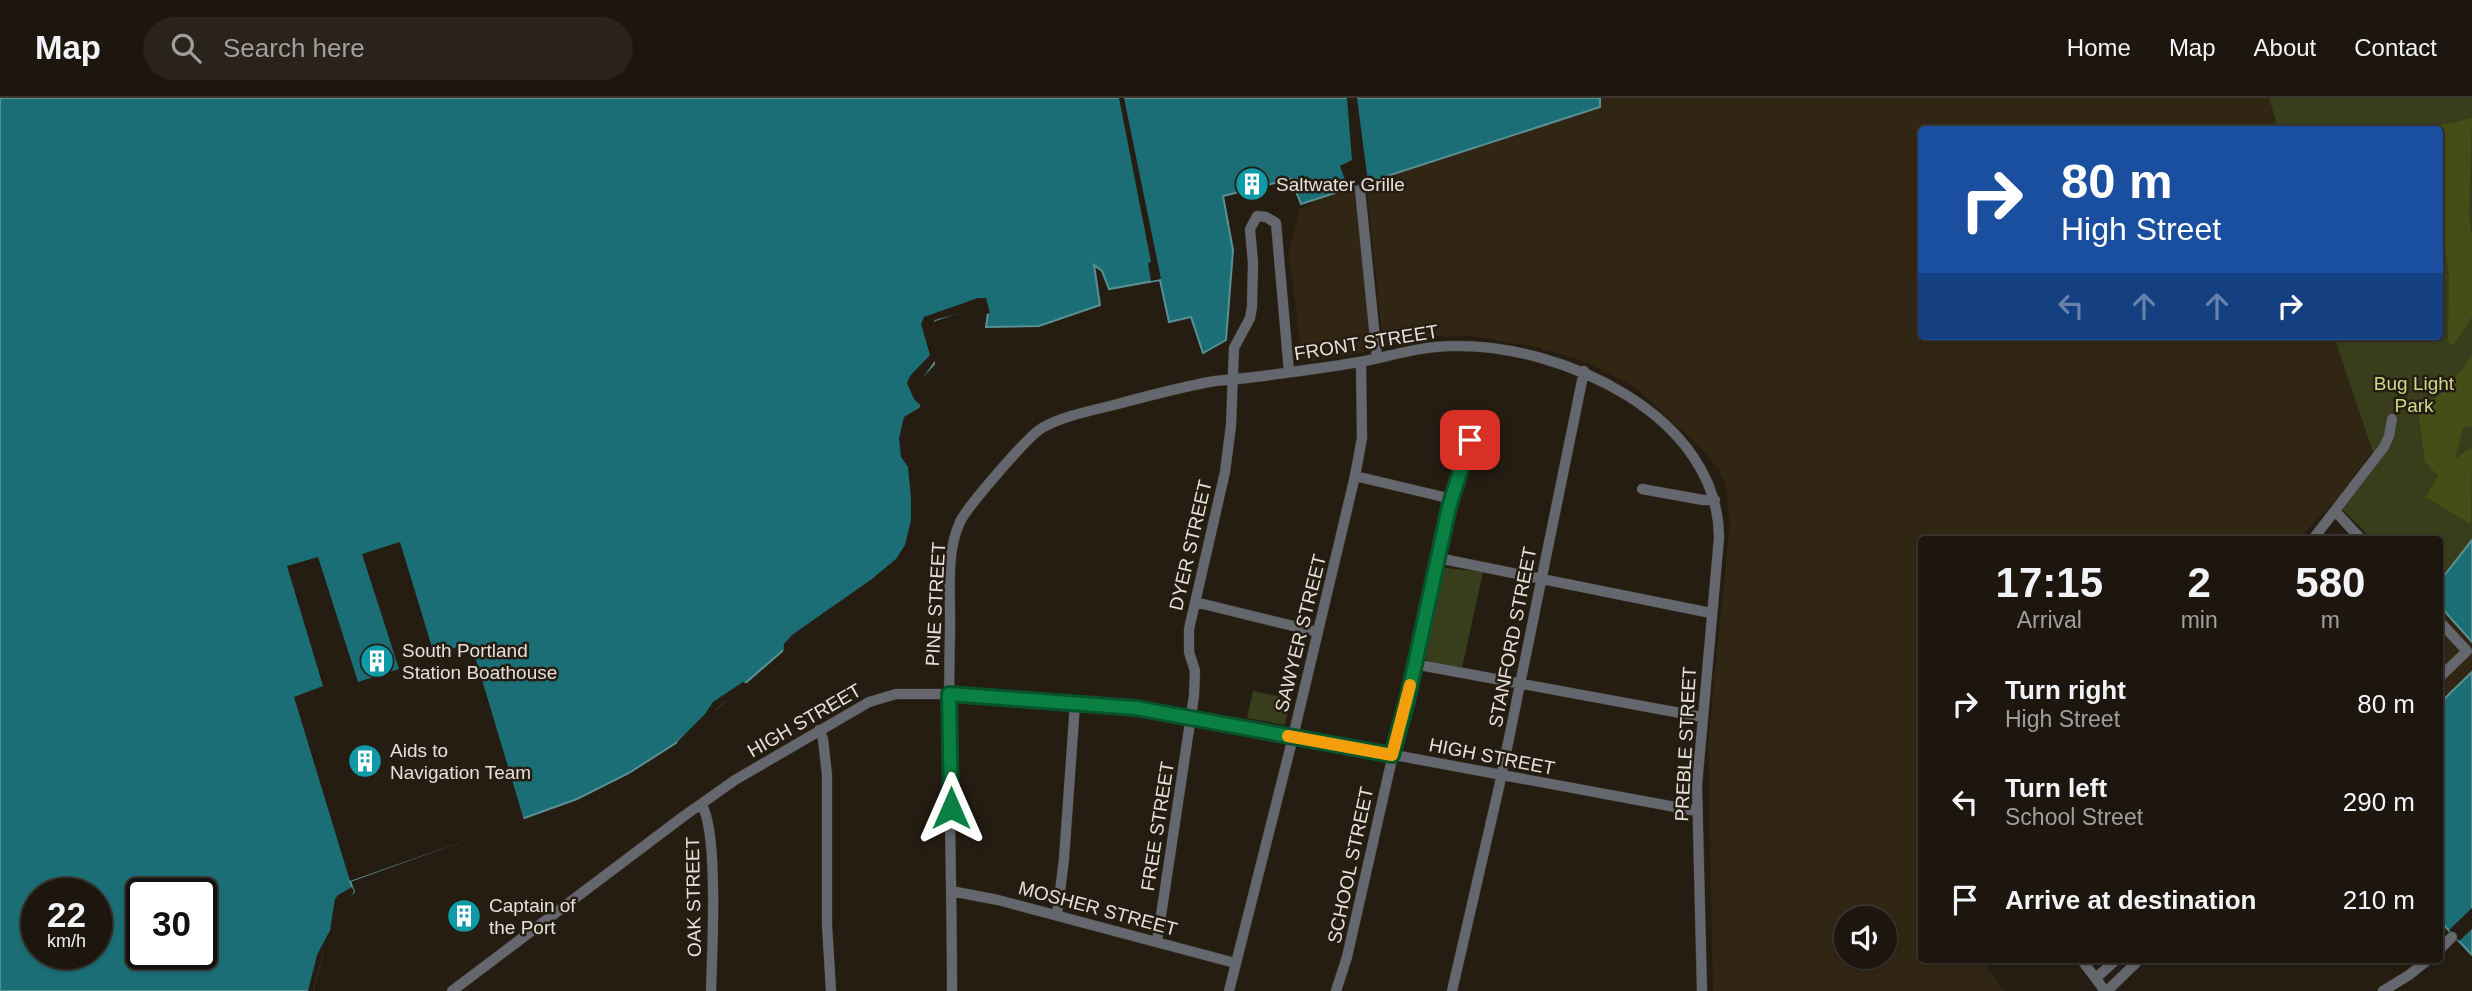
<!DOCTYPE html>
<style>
body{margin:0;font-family:Arial,sans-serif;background:#29231c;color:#f1f3f6;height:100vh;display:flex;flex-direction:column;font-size:26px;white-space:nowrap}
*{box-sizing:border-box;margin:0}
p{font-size:23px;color:#a09f9e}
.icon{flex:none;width:38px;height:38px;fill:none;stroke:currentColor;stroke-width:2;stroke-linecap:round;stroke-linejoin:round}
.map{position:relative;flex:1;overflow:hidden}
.side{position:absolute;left:1918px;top:438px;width:525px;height:427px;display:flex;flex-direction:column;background:#1c160e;border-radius:7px;box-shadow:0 2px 5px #0004,0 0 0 2px #3a352e}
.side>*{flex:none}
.top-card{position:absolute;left:1918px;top:28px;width:525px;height:214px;border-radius:7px;box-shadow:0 2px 5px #0004,0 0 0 2px #3a352e;background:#1a4fa0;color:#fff;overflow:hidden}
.tools{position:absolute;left:1834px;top:808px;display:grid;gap:14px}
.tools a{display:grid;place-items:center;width:63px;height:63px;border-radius:50%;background:#1c160e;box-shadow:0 2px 5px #0004,0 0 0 2px #3a352e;font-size:35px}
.speed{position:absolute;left:21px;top:780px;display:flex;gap:14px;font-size:35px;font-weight:700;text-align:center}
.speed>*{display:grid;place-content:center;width:91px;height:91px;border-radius:50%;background:#1c160e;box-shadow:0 2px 5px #0004,0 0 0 2px #3a352e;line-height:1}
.speed small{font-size:18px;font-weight:400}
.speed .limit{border:4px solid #111;border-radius:10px;background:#fff;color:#111}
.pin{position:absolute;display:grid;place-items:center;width:60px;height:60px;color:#fff;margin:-30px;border-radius:14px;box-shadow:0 4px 10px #0006}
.me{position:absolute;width:77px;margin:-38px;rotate:0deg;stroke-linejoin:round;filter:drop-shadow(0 0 5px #0008)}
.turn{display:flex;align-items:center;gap:24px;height:147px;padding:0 28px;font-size:32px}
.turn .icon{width:91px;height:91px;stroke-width:2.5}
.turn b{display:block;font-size:49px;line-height:60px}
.lanes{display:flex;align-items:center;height:66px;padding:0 28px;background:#0003;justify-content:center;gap:35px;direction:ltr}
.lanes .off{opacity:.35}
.eta{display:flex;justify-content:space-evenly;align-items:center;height:119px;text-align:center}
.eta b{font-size:42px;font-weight:800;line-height:49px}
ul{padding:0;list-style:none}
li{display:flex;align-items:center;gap:21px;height:98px;padding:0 28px}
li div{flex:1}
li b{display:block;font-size:26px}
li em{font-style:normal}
header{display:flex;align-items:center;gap:42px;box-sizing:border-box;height:98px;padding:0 35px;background:#1c160e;border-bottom:2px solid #3a352e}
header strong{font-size:33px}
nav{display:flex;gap:38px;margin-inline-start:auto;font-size:24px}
.search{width:490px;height:63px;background:#29231c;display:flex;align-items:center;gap:18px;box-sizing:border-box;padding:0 24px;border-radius:38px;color:#a09f9e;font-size:26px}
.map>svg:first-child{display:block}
.built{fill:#312514;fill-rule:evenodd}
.green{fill:#383e1b}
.forest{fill:#464e18}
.water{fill:#1b6e75;stroke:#589093;stroke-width:2;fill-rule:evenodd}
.pier{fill:#251d12}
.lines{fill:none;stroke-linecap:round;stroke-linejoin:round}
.street-casing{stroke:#40382e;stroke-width:11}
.street{stroke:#64686e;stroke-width:10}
.route-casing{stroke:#07532c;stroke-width:18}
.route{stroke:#0b8043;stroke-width:12}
.slow{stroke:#f59e0b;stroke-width:12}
.labels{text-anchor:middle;stroke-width:5;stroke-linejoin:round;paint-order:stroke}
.poi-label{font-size:19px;fill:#e6e0d9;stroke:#251d12;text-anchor:start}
.street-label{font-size:19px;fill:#e6e0d9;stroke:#251d12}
.park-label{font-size:19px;fill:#cbda89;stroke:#251d12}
</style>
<header>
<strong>Map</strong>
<div class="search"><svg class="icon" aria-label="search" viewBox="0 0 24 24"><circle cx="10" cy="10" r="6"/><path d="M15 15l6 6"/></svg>Search here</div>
<nav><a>Home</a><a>Map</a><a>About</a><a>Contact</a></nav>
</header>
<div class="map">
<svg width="2472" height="893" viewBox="0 0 2472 893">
<rect width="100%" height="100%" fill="#251d12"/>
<path class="built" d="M1600,0h669l9,31 -356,1v206h413l37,116 -34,45 -39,42h-377v420h76l-11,9 18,23h-292l-5,-247 22,-223 -5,-37 -6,-14 -20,-24 -65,-60 -53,-26 -44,-13 -65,-11h-30l-23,3 -30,8 -6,-3 -17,-161 233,-76zM1846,821h39v38h-39z
M1352,73l19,171 -7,10 -56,10 -6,-5 -13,-103 10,-45 13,-4 -1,-5 37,-12z
M2440,508l20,22 12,-11v55l-24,23 -8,-7z"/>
<path class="green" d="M2269,0h203v442l-32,41v-42h-68l-33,-33 36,-47 -41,-123h106v-206l-162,-1z
M1446,470l37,4 -21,96c-13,-2 -34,0 -39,-14l16,-79 2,-5z
M1253,593l38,8 -6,26 -38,-7z"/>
<path class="forest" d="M2472,20l-3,96 3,23v80l-19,28 -5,-2 1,-66 -9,-65v-82l-13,-1z
M2472,257v71l-9,1 -8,32 17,-12 -1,77 -45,-27 12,-21 -13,-14 -6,-46 44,-47z"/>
<path class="water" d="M0,0h1600v9l-299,97 -10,-25 -68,17 10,54 -7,90 -23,13 -12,-36 -22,5 -9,-42 -51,9 -7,-18 -8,-6 6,40 -61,21 -53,1 2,-14 -4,-10 -57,20 7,41 -14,15 -4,10 7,11 -15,31 6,96 -13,32 -69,49 -156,135 -47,30 -52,26 -227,82 4,11 -14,12 -17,46 -11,41h-312zM37,796h59v60h-59zM142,796h59v60h-59z
M2472,442v102l-32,-36v-25z
M2472,574v283l-32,-34v-218z"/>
<path class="pier" d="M1119,0h5l37,181 -10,2 -3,-18 3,-1z
M1347,0h10l11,84 -20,6 -8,-22 12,-6z
M978,200h8l4,15 -5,1 -4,-7 -46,13 -4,5 5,34 -16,23 -1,6 7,11v14l-15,17v10l5,27 1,60 -6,22 -8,13 -35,28 -34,21 -51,44 1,-11 8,-9 81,-57 23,-19 9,-14 6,-25v-21l-3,-32 -7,-10 -2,-19 5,-21 15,-9 1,-3 -6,-6 -7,-16 3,-7 20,-21 -9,-31 3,-7z
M400,444l34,112 37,-11 53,177 -174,61 -56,-184 29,-11 -36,-120 31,-9 40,125 41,-13 -37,-115z
M743,584l5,2 -28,22 -41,39 -2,-3 28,-28 8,-12z
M352,789l2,5 -11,14 -20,48 -10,37h-5l9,-36 13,-25 5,-31 3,-4z
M2472,810v21l-13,12 -10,-11z"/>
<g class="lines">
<g class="street-casing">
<path id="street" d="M1360,92l17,168
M1355,378l97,23
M1642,391l61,11h12
M2335,413l26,28
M2313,441l71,-92 5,-11 3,-17
M1438,460l273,55
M1195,504l123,30
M2440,524l27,29 -27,26
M1414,566l288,53
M819,632l4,9 4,36v150l4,66
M701,706c18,25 11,151 10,187
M951,793l47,9 237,63
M1057,817l7,-56 11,-155
M1157,844l37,-246 1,-25 -6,-19v-23l36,-157 6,-47 3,-77 16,-30 2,-11 1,-44 -3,-34 7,-13 9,1 10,6 13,149
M2440,851l12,-12
M2081,861l24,32
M2096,880l21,-19
M452,893l232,-175 51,-36 134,-78 27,-8h45l68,4 153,14 535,99
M952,893c0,-120 -5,-240 -2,-360 1,-35 -5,-77 10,-109 7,-15 68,-86 82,-94 21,-12 48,-17 72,-23 33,-9 67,-18 101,-24 18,-2 37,-3 55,-6 30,-4 60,-8 89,-13 32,-6 62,-16 95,-16 107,-2 265,69 265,192l-22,247 5,206
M1229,893l62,-246 64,-269 7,-38 -1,-76
M1336,893l11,-34 102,-450 26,-88
M1452,893l47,-204 85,-416
M2107,893l33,-32
M2383,893l26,-16 20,-16"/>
</g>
<use href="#street" class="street"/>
</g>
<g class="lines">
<g class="route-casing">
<path id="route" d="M951,710l-2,-114 187,14 256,47 15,-54 42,-194 21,-67"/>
</g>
<use href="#route" class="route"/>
<path class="slow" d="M1288,638l104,19 18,-70"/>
</g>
<defs>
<g id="building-disc" transform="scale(1.75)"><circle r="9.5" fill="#0f9aa8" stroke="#251d12"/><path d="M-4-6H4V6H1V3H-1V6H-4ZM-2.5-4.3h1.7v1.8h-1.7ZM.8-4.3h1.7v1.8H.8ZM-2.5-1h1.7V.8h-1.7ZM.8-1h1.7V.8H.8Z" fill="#fff"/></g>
</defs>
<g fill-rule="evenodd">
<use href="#building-disc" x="1252" y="86"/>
<use href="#building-disc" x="377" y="563"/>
<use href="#building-disc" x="365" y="663"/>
<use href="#building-disc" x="464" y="818"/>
</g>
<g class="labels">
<g class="poi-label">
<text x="1276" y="93">Saltwater Grille</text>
<text x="402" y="559">South Portland<tspan x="402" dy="22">Station Boathouse</tspan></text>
<text x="390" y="659">Aids to<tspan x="390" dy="22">Navigation Team</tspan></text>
<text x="489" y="814">Captain of<tspan x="489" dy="22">the Port</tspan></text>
</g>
<g class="street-label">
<text transform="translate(1366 244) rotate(-9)" y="7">FRONT STREET</text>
<text transform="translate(1190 447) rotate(-77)" y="7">DYER STREET</text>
<text transform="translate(935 506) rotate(-87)" y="7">PINE STREET</text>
<text transform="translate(1300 535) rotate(-76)" y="7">SAWYER STREET</text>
<text transform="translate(1512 539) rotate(-79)" y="7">STANFORD STREET</text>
<text transform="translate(804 622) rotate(-30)" y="7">HIGH STREET</text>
<text transform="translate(1685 646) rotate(-87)" y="7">PREBLE STREET</text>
<text transform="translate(1492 658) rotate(11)" y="7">HIGH STREET</text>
<text transform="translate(1157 728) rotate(-81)" y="7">FREE STREET</text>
<text transform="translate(1350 767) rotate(-78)" y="7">SCHOOL STREET</text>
<text transform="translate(693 799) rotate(-91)" y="7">OAK STREET</text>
<text transform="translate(1098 810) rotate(15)" y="7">MOSHER STREET</text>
</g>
<g class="park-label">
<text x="2414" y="292">Bug Light<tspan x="2414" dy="22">Park</tspan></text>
</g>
</g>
</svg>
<div class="tools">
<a><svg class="icon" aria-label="sound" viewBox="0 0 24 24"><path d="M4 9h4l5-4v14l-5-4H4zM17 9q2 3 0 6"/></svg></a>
</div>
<div class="speed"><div>22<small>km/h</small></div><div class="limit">30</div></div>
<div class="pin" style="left:1470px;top:342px;background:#d93025"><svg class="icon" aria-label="arrive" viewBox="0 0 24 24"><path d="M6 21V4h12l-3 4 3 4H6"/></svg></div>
<svg class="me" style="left:951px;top:710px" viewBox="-20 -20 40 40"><path d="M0-17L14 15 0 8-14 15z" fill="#0b8043" stroke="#fff" stroke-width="4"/></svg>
<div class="top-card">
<div class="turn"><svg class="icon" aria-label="right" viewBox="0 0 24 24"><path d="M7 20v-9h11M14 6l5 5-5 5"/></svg><div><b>80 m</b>High Street</div></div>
<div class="lanes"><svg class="icon off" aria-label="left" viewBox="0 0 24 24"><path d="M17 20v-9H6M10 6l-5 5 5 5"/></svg><svg class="icon off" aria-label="ahead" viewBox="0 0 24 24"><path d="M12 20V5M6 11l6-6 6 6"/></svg><svg class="icon off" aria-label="ahead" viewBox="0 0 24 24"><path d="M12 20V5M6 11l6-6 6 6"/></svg><svg class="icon" aria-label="right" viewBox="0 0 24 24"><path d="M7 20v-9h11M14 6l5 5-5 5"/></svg></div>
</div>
<section class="side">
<div class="eta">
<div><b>17:15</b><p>Arrival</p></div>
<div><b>2</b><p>min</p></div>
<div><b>580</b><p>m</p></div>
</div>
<ul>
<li><svg class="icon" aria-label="right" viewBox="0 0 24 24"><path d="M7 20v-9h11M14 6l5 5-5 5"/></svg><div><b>Turn right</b><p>High Street</p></div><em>80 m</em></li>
<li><svg class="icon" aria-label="left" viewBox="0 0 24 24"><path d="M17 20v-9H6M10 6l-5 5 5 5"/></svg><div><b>Turn left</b><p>School Street</p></div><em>290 m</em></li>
<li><svg class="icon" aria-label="arrive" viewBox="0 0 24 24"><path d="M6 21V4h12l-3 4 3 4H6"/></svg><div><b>Arrive at destination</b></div><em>210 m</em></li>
</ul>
</section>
</div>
